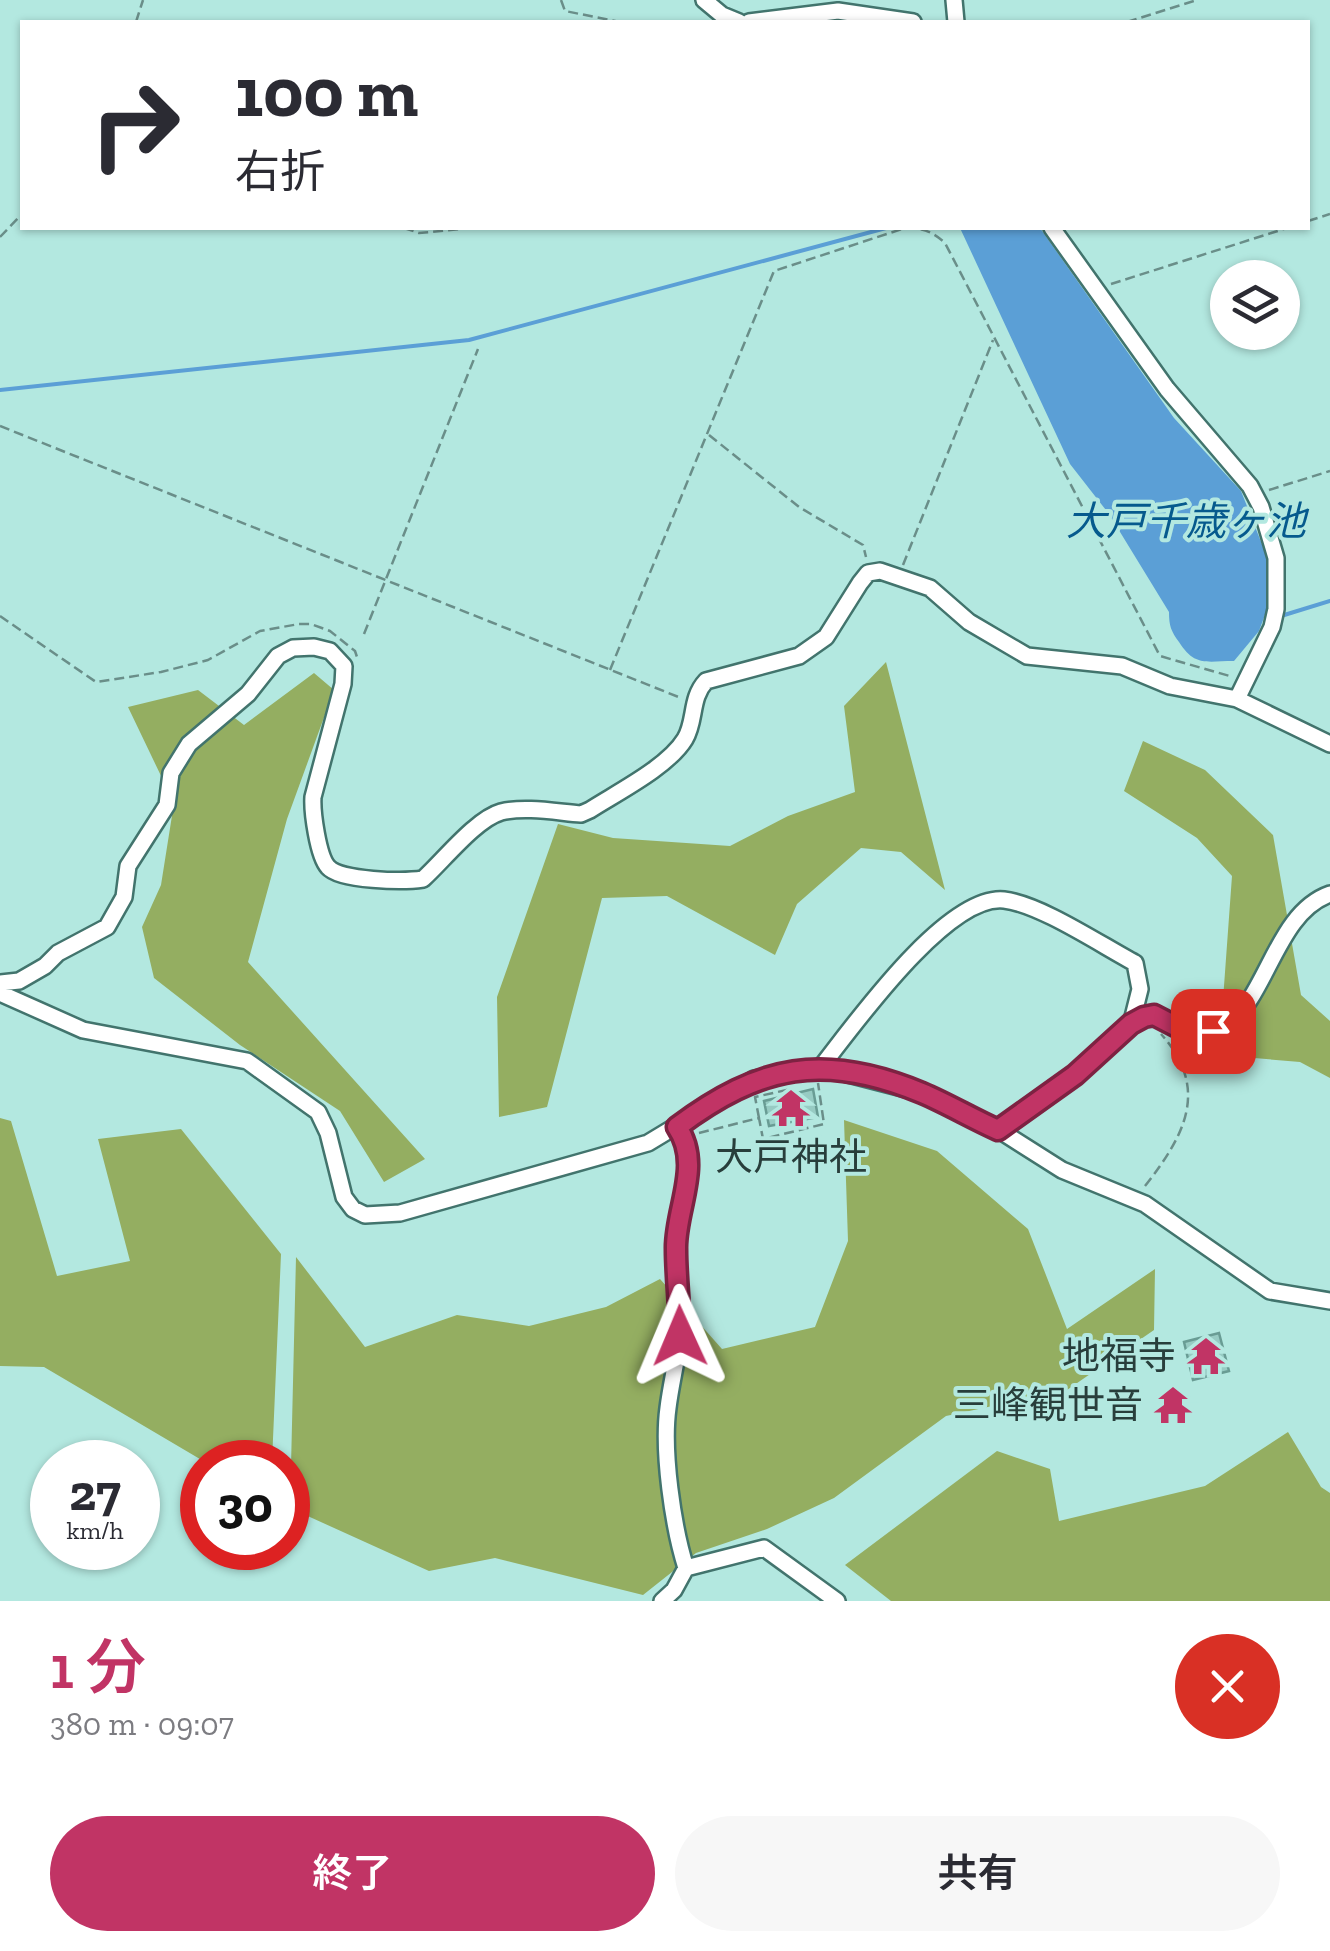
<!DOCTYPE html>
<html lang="ja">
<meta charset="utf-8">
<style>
body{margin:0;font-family:"Zilla Slab","Noto Sans JP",serif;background:#f7f7f7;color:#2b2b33;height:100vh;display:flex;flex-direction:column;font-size:38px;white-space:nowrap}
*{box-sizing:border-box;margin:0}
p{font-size:32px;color:#7c7c81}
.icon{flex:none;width:55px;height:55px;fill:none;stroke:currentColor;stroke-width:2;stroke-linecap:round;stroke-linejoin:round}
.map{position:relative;height:1601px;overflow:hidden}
.sheet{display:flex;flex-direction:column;background:#fff;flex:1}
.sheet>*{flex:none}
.guide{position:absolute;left:20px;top:20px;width:1290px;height:210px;border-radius:0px;box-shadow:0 2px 8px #0004;background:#fff;color:#2b2b33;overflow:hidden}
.buttons{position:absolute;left:1210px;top:260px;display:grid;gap:20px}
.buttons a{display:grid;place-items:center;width:90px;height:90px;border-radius:50%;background:#fff;box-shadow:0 2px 8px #0004;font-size:50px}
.speed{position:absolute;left:30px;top:1440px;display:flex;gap:20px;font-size:50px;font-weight:700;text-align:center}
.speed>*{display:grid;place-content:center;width:130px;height:130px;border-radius:50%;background:#fff;box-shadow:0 2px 8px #0004;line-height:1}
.speed small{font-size:25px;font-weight:400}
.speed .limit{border:15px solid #d22;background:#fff;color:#111}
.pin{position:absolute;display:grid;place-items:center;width:85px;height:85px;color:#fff;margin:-42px;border-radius:20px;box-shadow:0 5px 15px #0006}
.me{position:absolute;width:110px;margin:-55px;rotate:359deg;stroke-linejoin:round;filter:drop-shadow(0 0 8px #0008)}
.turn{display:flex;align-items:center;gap:35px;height:210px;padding:0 50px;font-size:45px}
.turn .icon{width:130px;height:130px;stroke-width:2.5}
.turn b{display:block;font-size:70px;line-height:85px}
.round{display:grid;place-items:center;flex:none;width:105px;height:105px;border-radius:52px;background:#f7f7f7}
.overview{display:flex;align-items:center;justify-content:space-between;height:170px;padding:0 50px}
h1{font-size:60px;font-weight:600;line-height:75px;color:#c13465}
.button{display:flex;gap:20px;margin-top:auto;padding:20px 50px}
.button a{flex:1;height:115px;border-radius:60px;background:#c13465;color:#fff;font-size:40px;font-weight:600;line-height:115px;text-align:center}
.button a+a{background:#f7f7f7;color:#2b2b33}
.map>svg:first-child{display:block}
.forest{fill:#94ae61}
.water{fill:#5b9fd6}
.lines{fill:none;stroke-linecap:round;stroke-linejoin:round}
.stream{stroke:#5b9fd6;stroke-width:4}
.building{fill:#97cbc3;stroke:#699c94;stroke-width:2.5}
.minor-casing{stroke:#42746d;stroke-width:20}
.path{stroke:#6a8e89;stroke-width:2.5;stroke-dasharray:10 5;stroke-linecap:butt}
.minor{stroke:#fff;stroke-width:15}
.route-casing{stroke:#7d2242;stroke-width:25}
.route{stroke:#c13465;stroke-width:18}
.labels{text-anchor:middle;stroke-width:8;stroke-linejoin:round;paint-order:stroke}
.poi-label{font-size:38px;fill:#283e3b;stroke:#b3e8e0;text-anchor:end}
.water-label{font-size:40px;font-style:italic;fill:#065a8d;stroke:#b3e8e0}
</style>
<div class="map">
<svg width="1330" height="1601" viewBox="0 0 1330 1601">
<rect width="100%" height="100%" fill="#b3e8e0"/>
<path class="forest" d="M886,662l59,228 -44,-38 -40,-4 -64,56 -22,51 -108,-59 -65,2 -55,209 -48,10 -2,-120 61,-173 55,14 117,8 58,-30 67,-24 -11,-86z
M314,673l20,17 -47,129 -39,143 177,197 -41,23 -44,-71 -100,-66 -86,-67 -12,-51 19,-42 13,-82 -46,-96 70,-17 46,35z
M1143,741l62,29 68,65 28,160 29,26v57l-30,-16 -81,-7 13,-179 -35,-38 -73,-47z
M0,1118l11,3 46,155 73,-15 -32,-122 83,-10 100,125 -9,208h-67l-161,-95 -44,-1z
M844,1120l93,31 91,78 39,100 88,-60 -1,61 -87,60 -121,26 -112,82 -67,31 -71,24 -53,42 -148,-37 -66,13 -139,-63 6,-251 69,90 92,-32 72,11 77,-19 54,-28 62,70 93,-22 33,-86z
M1288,1432l33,55 9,6v108h-439l-46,-36 152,-114 53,18 9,52 146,-35z"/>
<path class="water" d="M960,228h80l134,190 67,73 26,66 2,47 -10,27 -25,30c-28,0 -39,6 -55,-19 -8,-11 -10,-16 -10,-30l-60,-98 -39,-50z"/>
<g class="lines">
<path class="stream" d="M0,390l469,-50 417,-112
M1281,616l49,-15"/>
</g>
<path class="building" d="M813,1089l5,28 -49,9 -5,-25z
M1219,1333l10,38 -36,9 -9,-38z"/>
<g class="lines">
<g class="minor-casing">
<path id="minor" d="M704,0l18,15 17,7
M954,0l2,22
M749,22l89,-11 75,11
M1052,228l115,161 83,97 11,21 15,51v51l-4,18 -35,72
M0,983l19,-2 26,-15 13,-13 49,-26 17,-30 4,-31 39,-61 4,-32 18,-29 59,-50 30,-38 15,-8 21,-1 16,4 14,15 -1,18 -30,113c-1,15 5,59 15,70 12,14 76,15 95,12 20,-18 53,-60 78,-67 24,-6 55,0 80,2l9,-4c28,-18 78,-43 95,-71 11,-18 5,-41 21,-58l93,-25 27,-19 34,-54 8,-10 12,-2 50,17 39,34 58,34 95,10 48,20 67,13 93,45
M0,993l83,37 164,31 71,51 10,21 16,64 9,12 12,6 35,-2 248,-70 106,-64 67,-12 101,26 77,37 63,40 83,34 125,87 60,10
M821,1067c33,-42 126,-173 183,-167 36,4 97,45 131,63l5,26 -9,36
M999,1130c25,-18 51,-35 75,-54 22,-18 44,-50 71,-59 20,-7 49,30 81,9 42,-30 50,-113 104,-132
M686,1568l78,-20 73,53
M662,1601l12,-11 12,-22c-13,-41 -24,-117 -18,-160 3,-25 10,-51 12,-76 1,-29 -5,-57 -5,-85 1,-40 27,-83 2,-120"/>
</g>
<path class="path" d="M561,0l4,11 55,11
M136,22l7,-22
M1127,22l70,-22
M1308,221l22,-7
M404,228l15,5 53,-5
M0,237l22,-23
M1111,284l176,-56
M0,426l681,272
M709,435l90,72 64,38 3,12
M1269,490l61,-19
M903,565l90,-225
M0,616l96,66 65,-10 47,-12 52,-29 39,-7h12l19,7 25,20 2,6
M364,634l114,-285
M610,670l164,-399 131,-43c17,0 27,3 40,15l215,413 73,21
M759,1118l-4,-21 36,-8
M699,1133l60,-15 4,21 61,-15 -6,-41
M1145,1186c40,-51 65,-97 16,-152"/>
<use href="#minor" class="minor"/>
</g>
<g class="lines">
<g class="route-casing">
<path id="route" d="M680,1336c0,-29 -4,-58 -4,-87 -1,-40 27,-84 1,-122 83,-62 147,-75 245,-34 26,11 51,26 76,37l77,-55 56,-51 13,-7 10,-2 29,15 30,1"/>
</g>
<use href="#route" class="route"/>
</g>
<defs>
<g id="temple-bare" transform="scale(3)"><path d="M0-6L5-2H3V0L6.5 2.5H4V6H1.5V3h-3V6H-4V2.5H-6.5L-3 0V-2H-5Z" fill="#c13465" stroke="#b3e8e0" stroke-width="2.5" paint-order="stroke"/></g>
</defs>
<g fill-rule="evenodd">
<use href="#temple-bare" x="791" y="1108"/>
<use href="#temple-bare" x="1206" y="1356"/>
<use href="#temple-bare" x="1173" y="1405"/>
</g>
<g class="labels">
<g class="poi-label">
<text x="791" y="1170" text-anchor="middle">大戸神社</text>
<text x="1176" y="1369">地福寺</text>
<text x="1143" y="1418">三峰観世音</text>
</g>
<g class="water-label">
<text x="1186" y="535">大戸千歳ヶ池</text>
</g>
</g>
</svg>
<div class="buttons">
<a><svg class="icon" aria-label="layers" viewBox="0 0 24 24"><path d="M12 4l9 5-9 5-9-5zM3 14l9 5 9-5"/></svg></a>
</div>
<div class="speed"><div>27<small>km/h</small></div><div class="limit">30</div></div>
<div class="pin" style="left:1213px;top:1031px;background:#d93025"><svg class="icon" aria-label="arrive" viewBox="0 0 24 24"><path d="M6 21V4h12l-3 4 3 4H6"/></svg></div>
<svg class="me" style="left:680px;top:1336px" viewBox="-20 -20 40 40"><path d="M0-17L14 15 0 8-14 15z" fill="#c13465" stroke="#fff" stroke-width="4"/></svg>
<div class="guide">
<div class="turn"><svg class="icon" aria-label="right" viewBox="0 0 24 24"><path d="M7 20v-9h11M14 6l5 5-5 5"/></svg><div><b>100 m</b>右折</div></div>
</div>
</div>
<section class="sheet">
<div class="overview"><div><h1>1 分</h1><p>380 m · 09:07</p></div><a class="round" style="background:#d93025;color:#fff"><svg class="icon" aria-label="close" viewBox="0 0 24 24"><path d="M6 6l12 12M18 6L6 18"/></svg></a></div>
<div class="button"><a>終了</a><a>共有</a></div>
</section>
